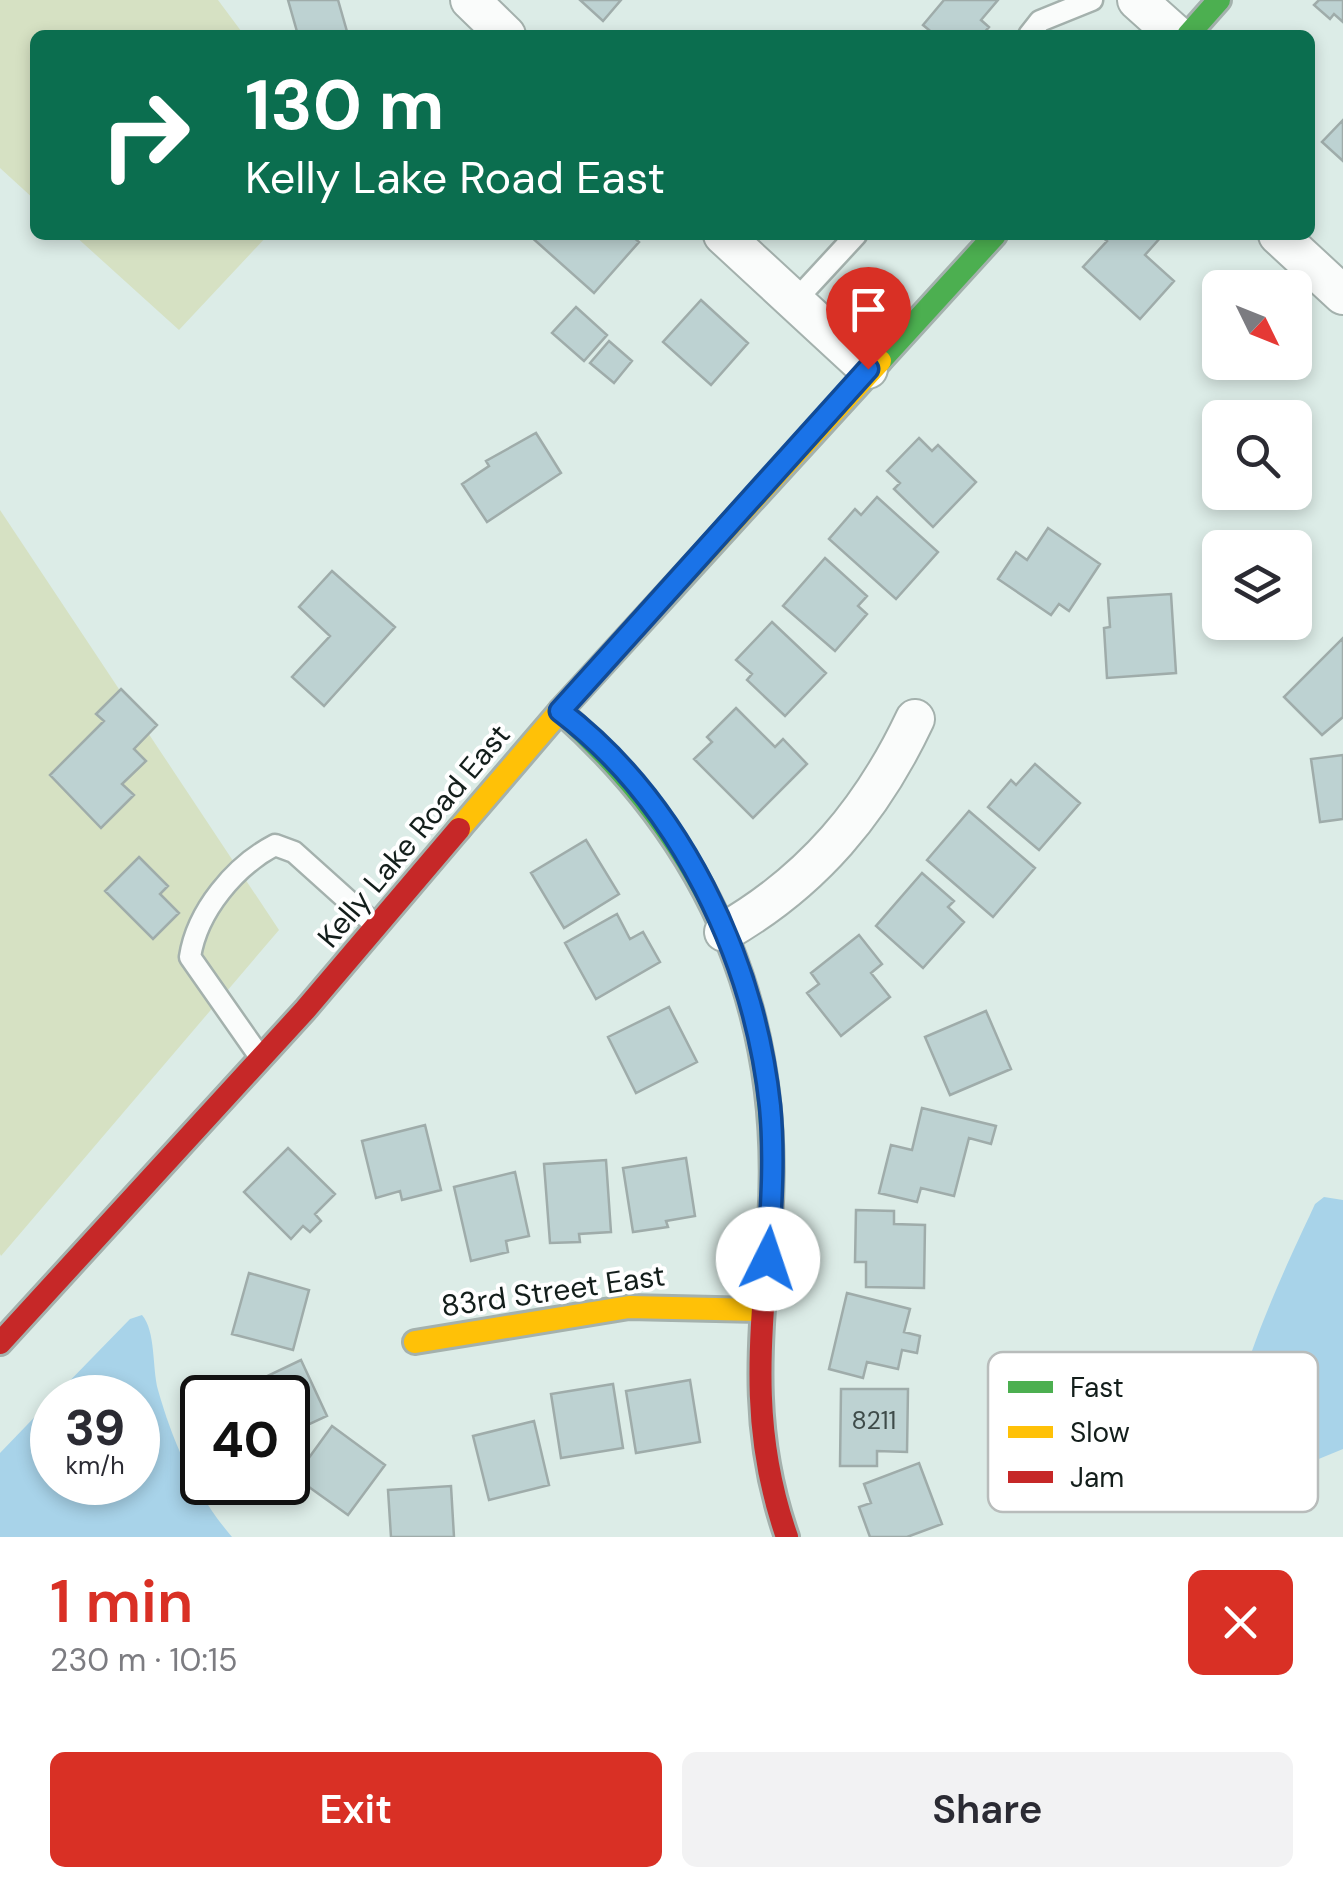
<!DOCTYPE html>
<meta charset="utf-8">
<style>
body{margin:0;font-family:"DM Sans",sans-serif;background:#f2f2f3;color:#2b2b33;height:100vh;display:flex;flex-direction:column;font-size:38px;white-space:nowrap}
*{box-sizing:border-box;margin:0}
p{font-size:32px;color:#7c7c81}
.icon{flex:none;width:55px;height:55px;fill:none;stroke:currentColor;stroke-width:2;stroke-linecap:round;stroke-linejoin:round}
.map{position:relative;height:1537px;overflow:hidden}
.side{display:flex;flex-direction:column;background:#fff;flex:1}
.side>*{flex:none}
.hud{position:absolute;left:30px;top:30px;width:1285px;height:210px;border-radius:15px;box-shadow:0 5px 15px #0003;background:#0b6e4f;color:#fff;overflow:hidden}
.needle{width:65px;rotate:133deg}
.buttons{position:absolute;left:1202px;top:270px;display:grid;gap:20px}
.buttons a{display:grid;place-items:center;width:110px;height:110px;border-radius:15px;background:#fff;box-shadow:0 5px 15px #0003;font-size:50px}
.speed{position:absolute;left:30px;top:1375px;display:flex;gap:20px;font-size:50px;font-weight:700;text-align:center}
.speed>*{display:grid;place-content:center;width:130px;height:130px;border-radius:50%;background:#fff;box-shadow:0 5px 15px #0003;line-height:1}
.speed small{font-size:25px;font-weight:400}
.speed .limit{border:5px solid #111;border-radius:15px;background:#fff;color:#111}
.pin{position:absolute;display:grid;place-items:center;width:85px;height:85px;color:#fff;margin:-102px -42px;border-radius:50% 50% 50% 0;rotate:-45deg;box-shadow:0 0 10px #0007}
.pin .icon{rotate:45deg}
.me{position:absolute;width:110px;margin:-55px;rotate:4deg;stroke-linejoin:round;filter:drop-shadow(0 0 8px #0008)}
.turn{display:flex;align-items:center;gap:35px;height:210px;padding:0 50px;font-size:45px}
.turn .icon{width:130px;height:130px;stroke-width:2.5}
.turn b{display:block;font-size:70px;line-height:85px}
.round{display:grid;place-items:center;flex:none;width:105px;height:105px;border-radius:15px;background:#f2f2f3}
.summary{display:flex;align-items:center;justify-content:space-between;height:170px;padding:0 50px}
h1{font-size:60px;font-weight:600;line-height:75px;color:#d93025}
.primary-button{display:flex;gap:20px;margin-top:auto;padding:20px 50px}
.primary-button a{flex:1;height:115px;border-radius:15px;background:#d93025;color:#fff;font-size:40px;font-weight:600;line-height:115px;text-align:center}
.primary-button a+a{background:#f2f2f3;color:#2b2b33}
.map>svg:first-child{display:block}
.green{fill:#d6e1c3}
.water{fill:#a8d3e9}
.building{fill:#bdd2d2;stroke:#9facaa;stroke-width:2.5}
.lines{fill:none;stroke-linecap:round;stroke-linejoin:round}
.lane-casing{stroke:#a4b1ad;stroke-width:25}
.street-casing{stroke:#a4b1ad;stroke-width:42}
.fast-casing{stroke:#a4b1ad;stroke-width:28}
.slow-casing{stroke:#a4b1ad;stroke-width:28}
.jam-casing{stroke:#a4b1ad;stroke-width:28}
.lane{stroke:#fafcfb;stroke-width:20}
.street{stroke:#fafcfb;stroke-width:38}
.fast{stroke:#4caf50;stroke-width:22}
.slow{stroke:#ffc107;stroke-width:22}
.jam{stroke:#c62828;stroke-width:22}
.route-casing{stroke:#114b97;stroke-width:25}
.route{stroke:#1a73e8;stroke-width:18}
.labels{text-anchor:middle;stroke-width:8;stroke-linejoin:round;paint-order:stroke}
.number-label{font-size:25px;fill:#3e4b49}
.street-label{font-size:30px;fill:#131e1b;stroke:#fff}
.key{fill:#fff;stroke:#b8bcbb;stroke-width:2.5}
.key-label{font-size:28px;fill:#131e1b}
</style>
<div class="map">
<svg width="1343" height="1537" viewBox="0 0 1343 1537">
<rect width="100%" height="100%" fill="#dcece7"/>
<path class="green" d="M0,0h218l26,35h-209v165l-35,-32z
M74,235h194l-89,95z
M0,510l279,420 -278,326 -1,-2z"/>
<path class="water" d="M1324,1197l19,3v249l-97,40c-55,-35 48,-238 69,-285z
M142,1315c14,16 10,53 16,75 15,53 38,105 74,147h-232v-84l52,-54v83h86v-84l-84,-1 76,-78z"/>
<path class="building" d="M288,0h50l10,35h-50z
M580,0h41l-18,21z
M944,0h54l-17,20 8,7 -7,8h-47l-12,-10z
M1319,0h24v22l-9,-8 -4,5 -16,-14z
M1343,120v41l-21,-19z
M529,235h102l8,7 -45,51z
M1100,235l61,2 -16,18 29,26 -34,38 -57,-52 24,-26z
M701,300l47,43 -37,42 -48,-43z
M576,307l31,28 -23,26 -32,-28z
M609,341l23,20 -18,22 -24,-20z
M536,433l25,40 -74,49 -25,-38 27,-18 -3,-5z
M919,438l13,13 6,-6 38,37 -43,45 -39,-38 6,-6 -13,-12z
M877,497l61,55 -42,47 -67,-60 26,-30 6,6z
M1048,528l52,36 -31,47 -10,-7 -8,11 -53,-36 18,-27 11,8z
M825,558l42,38 -9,10 9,8 -32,37 -52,-45z
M332,571l63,56 -71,79 -32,-29 38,-41 -31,-29z
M1171,594l5,79 -69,5 -3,-50 6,-1 -2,-29z
M772,622l54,51 -41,43 -38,-36 5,-6 -16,-14z
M1343,638v79l-21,18 -38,-38z
M121,689l36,36 -23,24 12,12 -24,23 12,11 -33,33 -51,-53 54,-54 -8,-7z
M736,708l39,39 8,-8 24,25 -54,54 -59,-59 18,-17 -5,-5z
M1343,755v64l-23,3 -9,-63z
M1035,764l45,39 -41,47 -51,-43 23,-27 5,5z
M969,811l66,57 -42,49 -66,-57z
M586,840l33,54 -55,34 -33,-55z
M139,857l29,29 -8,8 19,19 -26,26 -48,-48z
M922,873l32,28 -6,6 16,15 -41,46 -47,-42z
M617,914l13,25 13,-7 17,30 -64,37 -31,-56z
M859,935l23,29 -11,9 19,24 -49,39 -34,-43 12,-9 -8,-11z
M669,1007l28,55 -61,31 -28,-56z
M986,1011l25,58 -61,26 -25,-58z
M922,1108l74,18 -5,18 -22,-6 -15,58 -33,-8 -4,14 -38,-9 12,-48 21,5z
M425,1125l16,65 -39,10 -2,-9 -24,7 -14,-57z
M288,1148l47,46 -20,20 6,7 -11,11 -7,-6 -12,13 -47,-47z
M686,1158l9,58 -29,5 2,6 -35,5 -10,-64z
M606,1160l5,72 -32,2 1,8 -30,1 -6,-79z
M515,1172l14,64 -23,5 2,11 -37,9 -17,-74z
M856,1210l38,1v13l31,1 -1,63 -58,-1v-25h-11z
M249,1273l60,17 -16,60 -61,-16z
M847,1293l63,16 -6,23 16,4 -3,17 -15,-3 -4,19 -31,-7 -4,16 -34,-9z
M301,1360l26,56 -39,18v-36h-42l-4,-10z
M690,1380l10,62 -64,11 -10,-62z
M613,1384l10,64 -62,10 -10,-64z
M841,1389h67l-1,63 -30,-1v15h-37z
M534,1421l15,64 -60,15 -16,-64z
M332,1426l53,39 -37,50 -53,-38z
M919,1463l23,61 -35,13h-37l-11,-30 12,-4 -7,-19z
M451,1486l3,51h-63l-3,-47z"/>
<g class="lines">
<g class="lane-casing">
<path id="lane" d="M1029,35l11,-14 52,-21
M795,301l61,-66
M260,1057l-70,-100c7,-46 45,-91 85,-112l19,7 79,71"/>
</g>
<g class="street-casing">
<path id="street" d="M470,0l36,35
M1137,0l39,35
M723,235l145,134
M1278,235l65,60
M724,932c89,-51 148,-122 191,-213"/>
</g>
<g class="fast-casing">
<path id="fast" d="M1188,35l31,-35
M880,361l115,-126
M560,711c153,136 224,305 210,510"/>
</g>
<g class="slow-casing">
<path id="slow" d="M459,829l101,-118 320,-350
M415,1342l214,-35 130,3"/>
</g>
<g class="jam-casing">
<path id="jam" d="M770,1221c-9,114 -22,205 17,316
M0,1343l305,-333 154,-181"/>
</g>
<use href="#lane" class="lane"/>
<use href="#street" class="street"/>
<use href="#fast" class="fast"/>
<use href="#slow" class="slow"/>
<use href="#jam" class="jam"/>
</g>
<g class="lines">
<g class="route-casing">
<path id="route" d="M768,1259c3,-51 7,-101 2,-153 -16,-148 -90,-304 -210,-395l308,-342"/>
</g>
<use href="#route" class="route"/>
</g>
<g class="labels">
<g class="number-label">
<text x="874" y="1429">8211</text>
</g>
<g class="street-label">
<text transform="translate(414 836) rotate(-50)" y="10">Kelly Lake Road East</text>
<text transform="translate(553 1291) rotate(-8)" y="10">83rd Street East</text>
</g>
</g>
<rect x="988" y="1352" width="330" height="160" rx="15" class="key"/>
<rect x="1008" y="1381" width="45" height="12" fill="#4caf50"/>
<rect x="1008" y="1426" width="45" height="12" fill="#ffc107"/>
<rect x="1008" y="1471" width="45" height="12" fill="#c62828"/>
<g class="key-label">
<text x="1070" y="1397">Fast</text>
<text x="1070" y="1442">Slow</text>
<text x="1070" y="1487">Jam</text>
</g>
</svg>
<div class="buttons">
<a><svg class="needle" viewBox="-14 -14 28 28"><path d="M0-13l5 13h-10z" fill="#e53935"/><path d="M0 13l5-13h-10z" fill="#7c7c81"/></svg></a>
<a><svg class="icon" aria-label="search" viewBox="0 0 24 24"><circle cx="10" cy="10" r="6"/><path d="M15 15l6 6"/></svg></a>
<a><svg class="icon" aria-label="layers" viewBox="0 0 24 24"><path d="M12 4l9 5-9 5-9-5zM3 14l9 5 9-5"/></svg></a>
</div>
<div class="speed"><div>39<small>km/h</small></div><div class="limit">40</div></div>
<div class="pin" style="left:868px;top:369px;background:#d93025"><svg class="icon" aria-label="arrive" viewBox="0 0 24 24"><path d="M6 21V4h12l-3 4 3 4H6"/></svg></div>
<svg class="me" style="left:768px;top:1259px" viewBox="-20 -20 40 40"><circle r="19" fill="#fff"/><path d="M0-13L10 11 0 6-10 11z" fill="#1a73e8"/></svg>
<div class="hud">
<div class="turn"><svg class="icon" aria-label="right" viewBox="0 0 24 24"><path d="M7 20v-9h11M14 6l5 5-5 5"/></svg><div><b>130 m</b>Kelly Lake Road East</div></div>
</div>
</div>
<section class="side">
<div class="summary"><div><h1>1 min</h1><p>230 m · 10:15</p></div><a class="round" style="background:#d93025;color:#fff"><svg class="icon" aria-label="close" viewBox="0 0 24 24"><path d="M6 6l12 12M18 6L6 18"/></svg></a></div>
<div class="primary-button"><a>Exit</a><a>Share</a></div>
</section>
